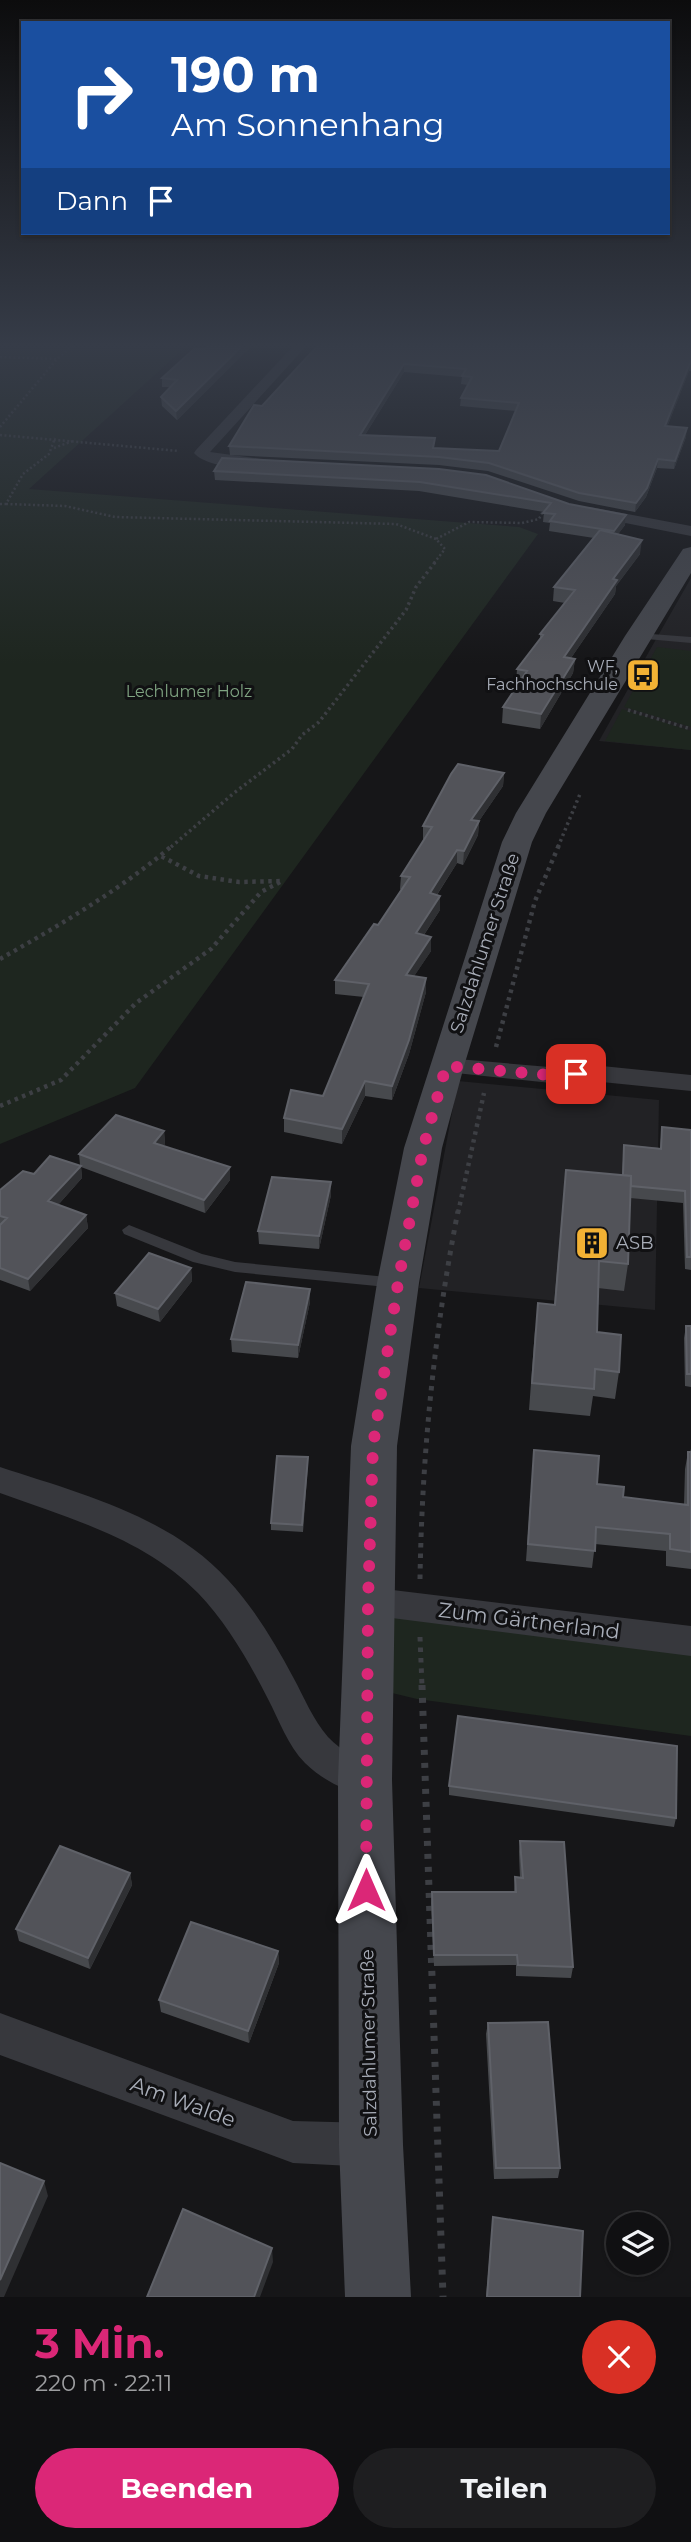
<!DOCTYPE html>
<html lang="de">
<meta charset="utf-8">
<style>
body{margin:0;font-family:Montserrat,sans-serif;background:#1e1e20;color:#f1f3f6;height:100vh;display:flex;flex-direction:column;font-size:26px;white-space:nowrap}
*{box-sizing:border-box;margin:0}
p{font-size:23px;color:#9c9d9f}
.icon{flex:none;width:38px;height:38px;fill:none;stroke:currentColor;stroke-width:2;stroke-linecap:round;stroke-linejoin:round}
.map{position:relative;height:2297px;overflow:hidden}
.panel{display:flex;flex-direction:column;background:#101012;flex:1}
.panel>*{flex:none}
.guide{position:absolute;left:21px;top:21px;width:649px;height:214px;border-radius:0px;box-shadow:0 2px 5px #0004,0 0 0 2px #303032;background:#1a4fa0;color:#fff;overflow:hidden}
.controls{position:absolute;left:606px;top:2212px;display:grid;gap:14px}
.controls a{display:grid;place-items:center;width:63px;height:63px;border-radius:50%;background:#101012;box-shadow:0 2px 5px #0004,0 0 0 2px #303032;font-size:35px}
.pin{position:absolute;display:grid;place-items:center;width:60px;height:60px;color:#fff;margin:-30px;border-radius:14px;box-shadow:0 4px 10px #0006}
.me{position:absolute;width:77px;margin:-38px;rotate:0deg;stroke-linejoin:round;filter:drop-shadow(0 0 5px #0008)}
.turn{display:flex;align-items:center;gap:24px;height:147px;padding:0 35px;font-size:32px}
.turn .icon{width:91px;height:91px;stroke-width:2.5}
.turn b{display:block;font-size:49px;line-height:60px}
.then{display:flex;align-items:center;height:66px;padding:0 35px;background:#0003;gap:14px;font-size:26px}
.round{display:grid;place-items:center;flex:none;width:74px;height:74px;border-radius:37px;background:#1e1e20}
.overview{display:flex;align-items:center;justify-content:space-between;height:119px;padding:0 35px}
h1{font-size:42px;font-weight:700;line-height:52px;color:#db2777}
.cta{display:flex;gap:14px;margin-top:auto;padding:14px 35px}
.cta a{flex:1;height:80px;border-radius:42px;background:#db2777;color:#fff;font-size:28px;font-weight:700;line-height:80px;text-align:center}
.cta a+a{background:#1e1e20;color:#f1f3f6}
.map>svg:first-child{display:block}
.built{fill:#222225}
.green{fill:#1e261f}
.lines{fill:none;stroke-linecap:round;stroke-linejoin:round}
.path-far4{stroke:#3d3f44;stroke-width:2.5;stroke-dasharray:2 2.5;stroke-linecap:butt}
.path-far3{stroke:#3d3f44;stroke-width:3.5;stroke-dasharray:2.5 3.5;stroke-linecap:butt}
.path-far2{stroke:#3d3f44;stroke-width:4.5;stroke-dasharray:3.5 4.5;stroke-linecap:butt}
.path-far1{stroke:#3d3f44;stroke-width:5;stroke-dasharray:4.5 6;stroke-linecap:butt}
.path{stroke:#3d3f44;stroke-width:7;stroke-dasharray:5 8;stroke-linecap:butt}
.service{fill:#37383d;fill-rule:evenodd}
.minor{fill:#37383d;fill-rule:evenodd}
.secondary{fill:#45474d;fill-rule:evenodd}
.wall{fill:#47494d;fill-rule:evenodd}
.shaded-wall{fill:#2f3033}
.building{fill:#525359;stroke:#5f6168;stroke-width:2;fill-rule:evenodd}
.route{stroke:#db2777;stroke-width:12;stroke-dasharray:0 21.6}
.labels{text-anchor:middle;stroke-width:6;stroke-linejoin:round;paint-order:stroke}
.far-poi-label{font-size:16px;fill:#a8adb8;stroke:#111113;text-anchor:end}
.far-park-label{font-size:16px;fill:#7fa381;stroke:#111113}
.street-label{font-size:18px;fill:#a8adb8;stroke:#111113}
.poi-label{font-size:18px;fill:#a8adb8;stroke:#111113;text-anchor:start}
.near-street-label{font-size:21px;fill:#a8adb8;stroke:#111113}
</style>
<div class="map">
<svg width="691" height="2297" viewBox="0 0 691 2297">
<rect width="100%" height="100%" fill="#161618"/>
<path class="built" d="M691,578v172l-92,-9 52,-93z
M458,1081l201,19 -4,210 -236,-22z"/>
<path class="green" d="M0,342h191l-162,147 490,38 19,7 -403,554 -135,56z
M657,647l34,4v76l-67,-20z
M622,709l69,22v19l-86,-9z
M368,1601l323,47v88l-274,-37 -50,-12z"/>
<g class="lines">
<path class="path-far4" d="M0,357l56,2
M0,427l57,-68 21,-17
M0,435l179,16
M54,448l19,-7
M0,504h6l17,-30 26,-20 6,-16
M6,504l59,2 50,11 281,7 40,15
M434,563l11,-14 -9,-10 33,-17 53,1 17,-4 5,-10"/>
<path class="path-far3" d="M628,710l63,19
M171,847l63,-54 58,-44 10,-14 17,-13 87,-112 10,-23 20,-26
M558,847l22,-53"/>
<path class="path-far2" d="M0,959c60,-34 120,-69 173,-114
M496,1047l39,-146 24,-56
M0,1106l61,-26 75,-77 75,-54 50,-57 21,-11 -43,1 -40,-6 -38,-20
M458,1213l26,-120"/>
<path class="path-far1" d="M420,1579c2,-124 14,-246 38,-368
M420,1637l2,49"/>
<path class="path" d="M422,1685l21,612"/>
<path class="service" d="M638,633l53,4v6l-56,-5v-4z
M129,1225l73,29 33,8 162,16 5,1 3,4 -3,4 -5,1 -162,-16 -42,-10 -69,-28 -2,-4z"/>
<path class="minor" d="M297,342h13l-100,110 51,7 2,3 -2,3c-18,4 -55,2 -67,-12l2,-3z
M590,507l101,19v10l-106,-21 -3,-3z
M446,1058l115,10 31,-3 99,10v16l-99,-10 -31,3 -124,-13 -3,-5 3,-5z
M0,1467c79,26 170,49 228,113 26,28 47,63 65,97 11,20 20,43 35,60 14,15 32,23 50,31l5,12 -5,12 -13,5c-22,-8 -43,-17 -60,-34 -17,-17 -26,-43 -37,-64 -19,-37 -41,-76 -70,-106 -53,-54 -129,-75 -198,-100z
M368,1587l323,39v30l-323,-41 -12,-4 -5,-10 5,-10z
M0,2013l293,108 78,2 15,7 7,15 -7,15 -15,7 -78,-4 -293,-108z"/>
<path class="secondary" d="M691,547v26l-145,240 -14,29 -68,224 -22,82 -23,135 -22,163 -5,334 11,365 8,152h-66l-6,-152 -1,-365 13,-334 26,-163 27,-135 98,-306 14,-29 109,-177 58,-87z"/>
</g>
<path class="wall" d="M210,342h38l1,6 -72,72 -15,-14 -1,-9 9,-10h-8v-9l42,-29z
M312,342h379v29h-2l-22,56 19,10 -12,32 -17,-1 -11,29 -11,15 -56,-11 -91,-30 -49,-6 -209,-10 -1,-9 33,-40 58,-62zM404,372l58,5 -1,7 7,1 -7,13 -1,8 56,5 -17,40 -65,-3 -69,-13z
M439,469l130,35 57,11 -1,10 -7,9 22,20 -24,32 -1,8 -44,64 4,1 -2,14 -33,56 -38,-6 1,-16 15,-23h-2l1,-15 23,-30v-5l25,-31 -12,-2 1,-14 40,-49 -45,-7 1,-8 -7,-1 1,-10 -125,-21 -204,-11 -1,-9z
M504,773l-1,13 -24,35 -1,14 -15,30 -6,-2 -20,32 3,15 -16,25 7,2v14l-17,25 12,2v14l-17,62 -17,46 -27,-4 -23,48 -58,-12v-14l39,-22 41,-99 -29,-3v-14l43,-55 23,-35 -1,-1 1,-13 23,-36 -1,-1v-13z
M662,1127l29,3v140l-6,-1 -2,-66 -53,-5 -2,66 -4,27 -26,-3 -1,44 22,40 -4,27 -22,-3 -3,20 -61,-6 6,-80 19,-25 12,-135 56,5 2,-30 36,3z
M164,1131l1,13 -2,2 67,21v13l-25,33 -124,-46 1,11 -24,27 28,10 2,13 -58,63 -30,-11v-90l34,-16 46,-9 -1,-11z
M331,1182v13l-12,54 -60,-5 -1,-13z
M191,1268l1,13 -32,41 -43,-16 -2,-13z
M310,1289v13l-12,56 -66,-6 -1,-13z
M686,1326h5v61l-6,-1 -1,-48z
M691,1449v120l-25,-3v-15l-71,-7 -3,24 -66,-7 8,-111 89,47 61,8 1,-36 3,-17h2z
M308,1464l-5,68 -32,-2v-7z
M449,1786l227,32 -2,9 -225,-32z
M520,1841l53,126 -2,11 -55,-2v-11l-82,1 -3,-63 1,-11h82l1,-15 5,1 -1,-26z
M130,1873l2,12 -42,84 -71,-28 -3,-12z
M278,1951l1,12 -30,80 -88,-31 -2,-12z
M488,2023l72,145 -2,10 -64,1 -8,-145z
M493,2217l87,80h-94z"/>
<path class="shaded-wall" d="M246,342h2l1,6 -72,72 -1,-9z
M690,363l-1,8 -25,64 1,-9z
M404,364v8l-44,71v-8z
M687,428l-1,9 -12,32 1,-8z
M658,459l-1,9 -11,29 -11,15 1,-9z
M626,515l-1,10 -12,16 1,-10z
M642,540l-2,14 -24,32 -1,8 -53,77 2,-14 49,-78z
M575,659l-2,14 -33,56 1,-15z
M504,773l-1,13 -24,35 -1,14 -15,30 1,-14 7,-31z
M457,850v13l-28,44 1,-14z
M440,896v14l-24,37v-14z
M431,937v14l-26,39 1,-15z
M426,978v14l-17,62 -17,46v-14z
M365,1081v15l-23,48v-15z
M164,1131l1,13 -10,12 -1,-13z
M81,1166l1,12 -32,36 -2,-13z
M230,1167v13l-25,33 -1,-13z
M331,1182v13l-12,54v-13z
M86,1215l2,13 -58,63 -2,-12z
M191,1268l1,13 -32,41 -2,-13z
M310,1289v13l-12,56v-13z
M130,1873l2,12 -42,84 -2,-11z
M278,1951l1,12 -30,80 -1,-12z
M44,2181l4,15 -44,101h-4v-17z
M272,2248l1,14 -13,35h-6z"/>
<path class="building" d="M210,342h36l-70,69 -15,-14 16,-17 -15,-2 32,-29h10z
M321,342h370v21h-1l-25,63 22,2 -12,33 -17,-2 -11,29 -11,15 -57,-10 -90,-30 -50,-6 -210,-11 25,-41 8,1zM404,364l62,5 -4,7 10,1 -11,21 58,5 -20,48 -66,-3 2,-10 -75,-3z
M222,458l217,11 47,6 83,29 57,11 -12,16 -64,-10 5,-7 -12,-1 8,-10 -131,-21 -206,-11z
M600,530l42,10 -29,39 4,1 -53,77 11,2 -34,55 -38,-7 24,-36 -10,-2 26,-34 -3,-1 35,-44 -21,-3z
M458,764l46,9 -33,47 8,1 -15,30 -7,-1 -27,43 10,3 -24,37 15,4 -25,38 20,3 -17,62 -17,46 -27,-5 -23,48 -58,-11 7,-28 32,6 46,-112 -34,-4 39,-56 4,1 32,-48 -9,-1 31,-49 -9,-1 28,-52z
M116,1115l48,16 -10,12 76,24 -26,33 -125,-46z
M662,1127l29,3v127h-4l-2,-66 -54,-5v-10l-8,-1 1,-30 37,4z
M50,1156l31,10 -33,35 38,14 -58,64 -28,-11v-43l7,-7 -7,-2v-26l23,-19 11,3z
M566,1170l65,6 -3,88 -29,-3 -2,71 24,3 -2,37 -24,-3 -1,20 -62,-6 6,-80 17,2z
M272,1177l59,5 -12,54 -61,-5z
M149,1253l42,15 -33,41 -43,-16z
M246,1282l64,7 -12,56 -67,-6z
M686,1326h5v48h-4z
M534,1450l65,6 -2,28 27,3 -1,10 65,8v-53h3v100l-21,-3v-15l-74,-7 -1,24 -67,-7z
M277,1456l31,1 -6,68 -31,-2z
M458,1716l219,30 -1,72 -227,-32z
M520,1841l44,1 9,125 -55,-2 -1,-10h-83l-2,-63h84l-1,-15 8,1z
M60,1846l70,27 -42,85 -72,-29z
M191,1922l87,29 -30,80 -89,-31z
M548,2022l12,146h-64l-8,-145z
M0,2163l44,18 -44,99z
M183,2209l89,39 -18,49h-107z
M493,2217l90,14 -3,66h-93z"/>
<linearGradient id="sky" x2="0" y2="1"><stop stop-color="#0c0c0d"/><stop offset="0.52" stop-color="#363c48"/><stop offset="1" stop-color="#363c48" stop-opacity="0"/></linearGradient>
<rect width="691" height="664" fill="url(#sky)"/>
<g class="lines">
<path class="route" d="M366,1890l2,-289 5,-155 25,-163 25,-134 23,-83 115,10 15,-2"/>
</g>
<defs>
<g id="bus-square" transform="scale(1.75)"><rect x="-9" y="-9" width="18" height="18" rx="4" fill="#f2b134" stroke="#111113"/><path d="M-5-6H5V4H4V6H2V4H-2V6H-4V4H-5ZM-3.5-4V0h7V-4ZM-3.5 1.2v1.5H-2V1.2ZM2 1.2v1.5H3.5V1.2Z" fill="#111"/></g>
<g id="building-square" transform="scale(1.75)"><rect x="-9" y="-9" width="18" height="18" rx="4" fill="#f2b134" stroke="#111113"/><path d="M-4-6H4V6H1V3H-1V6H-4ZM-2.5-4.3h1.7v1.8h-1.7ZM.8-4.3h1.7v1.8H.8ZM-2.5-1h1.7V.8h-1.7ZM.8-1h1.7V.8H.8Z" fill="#111"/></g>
</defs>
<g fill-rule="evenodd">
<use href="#bus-square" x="643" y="675"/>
<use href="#building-square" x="592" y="1243"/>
</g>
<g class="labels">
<g class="far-poi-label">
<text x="618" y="672">WF,<tspan x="618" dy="18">Fachhochschule</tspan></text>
</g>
<g class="far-park-label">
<text x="189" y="697">Lechlumer Holz</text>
</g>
<g class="street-label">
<text transform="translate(485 943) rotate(-72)" y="6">Salzdahlumer Straße</text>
<text transform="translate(369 2043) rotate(-91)" y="6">Salzdahlumer Straße</text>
</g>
<g class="poi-label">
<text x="616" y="1249">ASB</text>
</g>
<g class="near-street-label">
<text transform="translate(529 1621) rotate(7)" y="7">Zum Gärtnerland</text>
<text transform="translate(183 2102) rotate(20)" y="7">Am Walde</text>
</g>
</g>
</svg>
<div class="controls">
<a><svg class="icon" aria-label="layers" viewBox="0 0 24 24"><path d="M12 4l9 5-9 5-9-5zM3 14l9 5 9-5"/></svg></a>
</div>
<div class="pin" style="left:576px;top:1074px;background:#d93025"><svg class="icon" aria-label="arrive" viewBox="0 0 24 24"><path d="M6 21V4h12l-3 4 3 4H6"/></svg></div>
<svg class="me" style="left:366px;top:1890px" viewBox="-20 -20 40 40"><path d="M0-17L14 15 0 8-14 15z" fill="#db2777" stroke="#fff" stroke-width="4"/></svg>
<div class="guide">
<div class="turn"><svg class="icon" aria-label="right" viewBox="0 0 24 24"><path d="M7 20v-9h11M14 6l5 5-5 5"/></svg><div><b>190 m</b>Am Sonnenhang</div></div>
<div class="then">Dann<svg class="icon" aria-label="arrive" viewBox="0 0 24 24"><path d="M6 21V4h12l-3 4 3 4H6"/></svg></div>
</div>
</div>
<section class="panel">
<div class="overview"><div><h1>3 Min.</h1><p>220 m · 22:11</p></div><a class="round" style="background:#d93025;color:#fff"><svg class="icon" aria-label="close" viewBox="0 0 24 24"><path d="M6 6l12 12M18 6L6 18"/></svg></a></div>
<div class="cta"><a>Beenden</a><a>Teilen</a></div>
</section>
